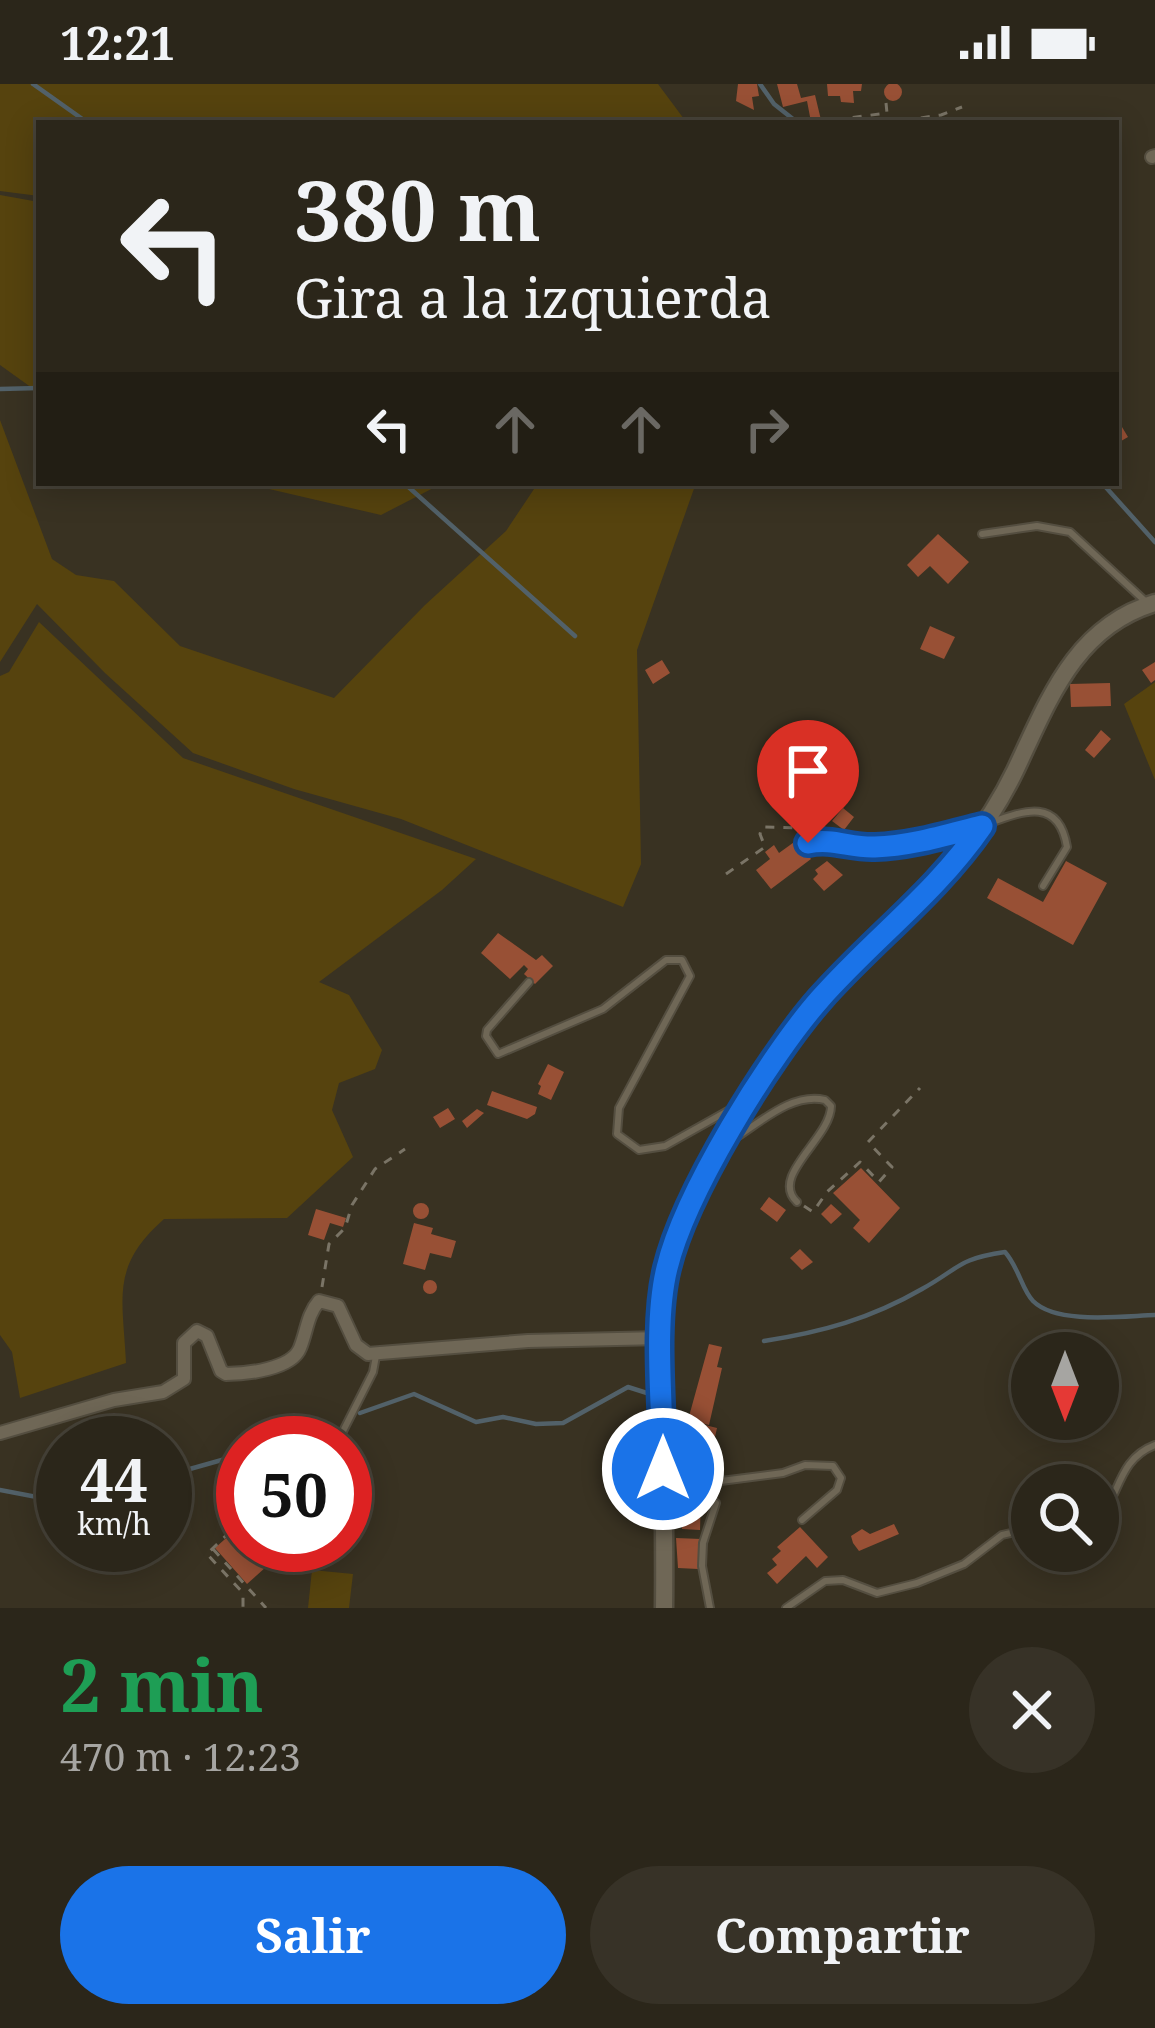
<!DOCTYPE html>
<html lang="es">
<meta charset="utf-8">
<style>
body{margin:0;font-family:"Noto Serif",serif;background:#373227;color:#f1f3f6;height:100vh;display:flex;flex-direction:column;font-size:45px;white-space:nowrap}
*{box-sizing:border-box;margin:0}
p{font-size:39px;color:#a6a5a2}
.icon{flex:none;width:66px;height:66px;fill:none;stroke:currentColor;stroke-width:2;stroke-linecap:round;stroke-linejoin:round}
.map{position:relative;height:1524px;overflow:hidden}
.drawer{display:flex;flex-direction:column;background:#2b261a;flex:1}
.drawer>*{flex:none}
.hud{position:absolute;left:36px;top:36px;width:1083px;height:366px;border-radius:0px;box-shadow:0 6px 30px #0003,0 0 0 3px #474339;background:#2b261a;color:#f1f3f6;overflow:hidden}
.needle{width:78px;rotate:180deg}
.buttons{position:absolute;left:1011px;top:1248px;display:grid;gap:24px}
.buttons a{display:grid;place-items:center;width:108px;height:108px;border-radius:50%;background:#2b261a;box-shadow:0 6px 30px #0003,0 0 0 3px #474339;font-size:60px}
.speed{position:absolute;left:36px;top:1332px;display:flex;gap:24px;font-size:60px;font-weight:700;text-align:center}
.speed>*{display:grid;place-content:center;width:156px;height:156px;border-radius:50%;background:#2b261a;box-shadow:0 6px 30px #0003,0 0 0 3px #474339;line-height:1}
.speed small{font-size:30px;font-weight:400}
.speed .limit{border:18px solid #d22;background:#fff;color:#111}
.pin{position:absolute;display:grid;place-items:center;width:102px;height:102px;color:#fff;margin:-123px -51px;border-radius:50% 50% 50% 0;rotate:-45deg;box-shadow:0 0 12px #0007}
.pin .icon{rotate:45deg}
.me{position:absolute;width:132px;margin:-66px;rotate:0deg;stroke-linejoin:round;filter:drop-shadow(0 0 9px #0008)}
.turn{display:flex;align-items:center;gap:42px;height:252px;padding:0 60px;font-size:54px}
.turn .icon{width:156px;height:156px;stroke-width:2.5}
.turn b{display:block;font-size:84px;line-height:102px}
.lanes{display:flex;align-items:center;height:114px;padding:0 60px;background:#0003;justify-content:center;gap:60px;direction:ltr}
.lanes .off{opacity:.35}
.round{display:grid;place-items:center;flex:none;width:126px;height:126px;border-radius:63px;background:#373227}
.summary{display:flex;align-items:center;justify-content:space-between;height:204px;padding:0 60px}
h1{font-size:72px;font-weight:700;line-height:90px;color:#1e9e55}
.button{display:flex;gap:24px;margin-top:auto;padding:24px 60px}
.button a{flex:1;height:138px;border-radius:72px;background:#1a73e8;color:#fff;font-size:48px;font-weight:700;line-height:138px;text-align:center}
.button a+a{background:#373227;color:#f1f3f6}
.status{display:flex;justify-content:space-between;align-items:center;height:84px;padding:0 60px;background:#2b261a;direction:ltr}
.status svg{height:33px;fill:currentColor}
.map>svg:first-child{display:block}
.green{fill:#56430e}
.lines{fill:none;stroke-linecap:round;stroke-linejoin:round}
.stream{stroke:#526169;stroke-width:4.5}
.building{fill:#985035}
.lane-casing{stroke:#544e40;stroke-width:10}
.street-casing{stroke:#544e40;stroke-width:16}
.secondary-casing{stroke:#544e40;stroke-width:21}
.path{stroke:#7a7466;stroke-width:3;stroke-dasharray:9 9;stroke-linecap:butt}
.lane{stroke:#6f6756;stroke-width:6}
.street{stroke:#6f6756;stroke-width:12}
.secondary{stroke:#6f6756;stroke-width:16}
.route-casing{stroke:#114b97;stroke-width:30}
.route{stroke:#1a73e8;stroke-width:21}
</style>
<div class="status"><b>12:21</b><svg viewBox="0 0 49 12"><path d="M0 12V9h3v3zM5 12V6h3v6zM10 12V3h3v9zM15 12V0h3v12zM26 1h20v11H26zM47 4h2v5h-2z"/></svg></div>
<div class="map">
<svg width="1155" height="1524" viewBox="0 0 1155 1524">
<rect width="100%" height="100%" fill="#393222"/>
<path class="green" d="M0,0h658l29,39h-648v73l-39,-5z
M0,111l39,7v191l-39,-28z
M0,336l52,139 24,16 38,6 66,65 154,52 91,-93 81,-74 32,-48h158l-59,167 4,214 -18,43 -222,-88 -107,-30 -101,-36 -88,-80 -68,-69 -37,58z
M243,399h200l-62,32z
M39,538l144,136 293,101 -34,31 -123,92 30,13 33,55 -7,19 -36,14 -7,27 21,47 -66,61 -123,1c-54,48 -41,78 -38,144l-106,35 -8,-46 -12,-17v-659l9,-4z
M1155,598v98l-31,-76z
M312,1486l41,4 -4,34h-41z"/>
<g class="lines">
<path class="stream" d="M33,0l55,39
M760,0l14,20 24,19
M0,305l39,-1
M404,399l171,153
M1102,399l53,59
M764,1257c58,-9 106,-22 158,-52 38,-21 35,-30 83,-37 14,16 17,38 28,49 24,24 90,15 122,14
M360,1329l54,-19 62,28 27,-5 33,7 27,-1 65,-36 22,7
M279,1359l25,-7
M165,1392l78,-22
M0,1406l63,12"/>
</g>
<path class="building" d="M884 8a9 9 0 1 1 18 0a9 9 0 1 1-18 0Z
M738,0h19l2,12 -7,1 2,13 -18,-9z
M777,0h20l4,14 14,-3 6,25 -10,2 -4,-21 -24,6z
M827,0h35l-1,7h-8l1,12 -13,-1 -1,-6h-12z
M1116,333l12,20 -12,7z
M938,450l31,28 -21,22 -18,-18 -12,11 -11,-12z
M930,542l25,11 -11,22 -24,-10z
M662,576l8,13 -17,11 -8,-14z
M1155,578v18l-4,3 -9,-13z
M1110,599l1,23 -40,1 -1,-23z
M1101,646l10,9 -17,19 -9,-8z
M843,724l11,9 -10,13 -12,-9z
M797,756l14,19 -40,30 -15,-19 14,-11 -5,-7 9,-7 5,8z
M827,777l16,14 -19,16 -11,-12 5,-5 -3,-4z
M1066,777l41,22 -34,62 -86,-47 11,-20 45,24z
M498,849l38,27 6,-5 11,11 -18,18 -11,-10 4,-5 -4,-4 -14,14 -29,-26z
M548,980l16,8 -13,28 -13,-6 3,-8 -3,-2z
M492,1007l45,16 -2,7 -8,5 -40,-14z
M448,1024l7,11 -15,9 -7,-11z
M477,1025l7,4 -17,15 -5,-7z
M861,1084l39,40 -31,35 -16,-15 7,-8 -27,-27z
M769,1113l17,13 -9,12 -17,-13z
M413 1127a8 8 0 1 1 16 0a8 8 0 1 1-16 0Z
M831,1120l11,10 -11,10 -10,-10z
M316,1125l30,9 -3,9 -13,-4 -6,17 -16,-5z
M414,1139l19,5 -2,6 25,7 -5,17 -21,-5 -5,17 -22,-6z
M800,1165l13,13 -11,8 -12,-12z
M423 1203a7 7 0 1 1 14 0a7 7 0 1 1-14 0Z
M709,1260l13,3 -5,20 5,1 -13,57 -21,-5z
M705,1341l12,3 -7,31 -13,-3z
M683,1410l18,1 -1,35 -18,-1z
M243,1439v22h21l12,13 -29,26 -32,-36z
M894,1440l5,10 -40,17 -6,-8 -2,-7 11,-7 8,5z
M800,1443l28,30 -11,11 -11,-12 -29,28 -10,-11 10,-8 -5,-6 9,-8 -4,-4z
M676,1454l25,1 -3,30 -20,-1z"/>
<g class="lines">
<g class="lane-casing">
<path id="lane" d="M982,450l55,-8 33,6 76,70
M990,739c35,-13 69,-25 77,24l-24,39
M529,898l-42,48 -1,6 12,18 105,-45 63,-49h16l8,16 -71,132 -2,26 22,16 26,-4 75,-42
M732,1056c28,-17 60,-48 93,-40l6,6c0,32 -62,70 -34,96
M337,1359l36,-71 3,-16
M699,1408l17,11 -13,40 -1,23 8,42
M667,1410l32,-2 14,-10 70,-9 22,-8 28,1 8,12 -4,12 -35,30
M1098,1438c22,-27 20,-63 57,-77
M786,1524l39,-27 18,-1 34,13 40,-10 47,-19 38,-29 30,-7"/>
</g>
<g class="street-casing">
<path id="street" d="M1152,73l3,-1
M812,745l39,19 48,-2 83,-20
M0,1349l114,-33 49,-8 21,-13v-36l13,-12 10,5 14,35 5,3c21,0 66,-5 74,-26 7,-17 7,-33 19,-47l19,5 18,39 12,9 160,-13 134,-3"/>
</g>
<g class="secondary-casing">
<path id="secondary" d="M664,1524c1,-76 -1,-151 -2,-227 0,-39 -4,-80 6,-118 25,-86 110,-221 173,-286 40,-41 87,-76 121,-122 20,-26 39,-55 53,-84 33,-69 59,-144 140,-168"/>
</g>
<path class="path" d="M817,38l70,-9 -1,-10
M906,39v-3l35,-5 21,-8
M726,790l39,-27 -5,-13 2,-7 37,1
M804,1122l9,6 14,-20 33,-30 19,20 13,-15 -24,-25 52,-54
M322,1203l7,-43 16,-16 7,-23 23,-36 30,-20
M243,1435l-36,35 36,39v15
M213,1465l53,59"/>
<use href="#lane" class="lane"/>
<use href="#street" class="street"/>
<use href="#secondary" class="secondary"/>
</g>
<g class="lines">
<g class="route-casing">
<path id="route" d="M663,1385c0,-60 -10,-145 4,-201 18,-75 102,-211 153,-269 53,-60 116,-106 162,-173 -36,9 -71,20 -107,21 -25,1 -42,-9 -67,-4"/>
</g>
<use href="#route" class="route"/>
</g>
</svg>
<div class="buttons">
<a><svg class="needle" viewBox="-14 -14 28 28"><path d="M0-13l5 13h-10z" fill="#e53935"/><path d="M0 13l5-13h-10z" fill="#a6a5a2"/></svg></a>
<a><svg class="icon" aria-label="search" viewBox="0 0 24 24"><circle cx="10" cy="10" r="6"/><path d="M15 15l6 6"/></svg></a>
</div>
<div class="speed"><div>44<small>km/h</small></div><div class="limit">50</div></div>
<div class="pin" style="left:808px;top:759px;background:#d93025"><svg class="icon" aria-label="arrive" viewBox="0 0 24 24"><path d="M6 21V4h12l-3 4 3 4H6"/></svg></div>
<svg class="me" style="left:663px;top:1385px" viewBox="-20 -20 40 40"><circle r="17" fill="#1a73e8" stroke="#fff" stroke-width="3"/><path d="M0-11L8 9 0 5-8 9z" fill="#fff"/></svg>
<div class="hud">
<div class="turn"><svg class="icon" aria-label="left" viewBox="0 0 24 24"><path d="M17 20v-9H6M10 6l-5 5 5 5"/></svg><div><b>380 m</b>Gira a la izquierda</div></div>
<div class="lanes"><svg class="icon" aria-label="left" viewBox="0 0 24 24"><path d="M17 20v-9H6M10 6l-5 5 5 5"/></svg><svg class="icon off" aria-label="ahead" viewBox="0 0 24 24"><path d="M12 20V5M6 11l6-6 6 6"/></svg><svg class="icon off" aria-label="ahead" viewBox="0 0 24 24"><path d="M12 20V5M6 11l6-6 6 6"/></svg><svg class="icon off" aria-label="right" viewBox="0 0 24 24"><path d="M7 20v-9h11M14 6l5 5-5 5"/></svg></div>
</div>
</div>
<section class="drawer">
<div class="summary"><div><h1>2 min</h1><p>470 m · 12:23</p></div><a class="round"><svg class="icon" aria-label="close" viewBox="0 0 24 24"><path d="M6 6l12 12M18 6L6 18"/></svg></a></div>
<div class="button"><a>Salir</a><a>Compartir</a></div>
</section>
